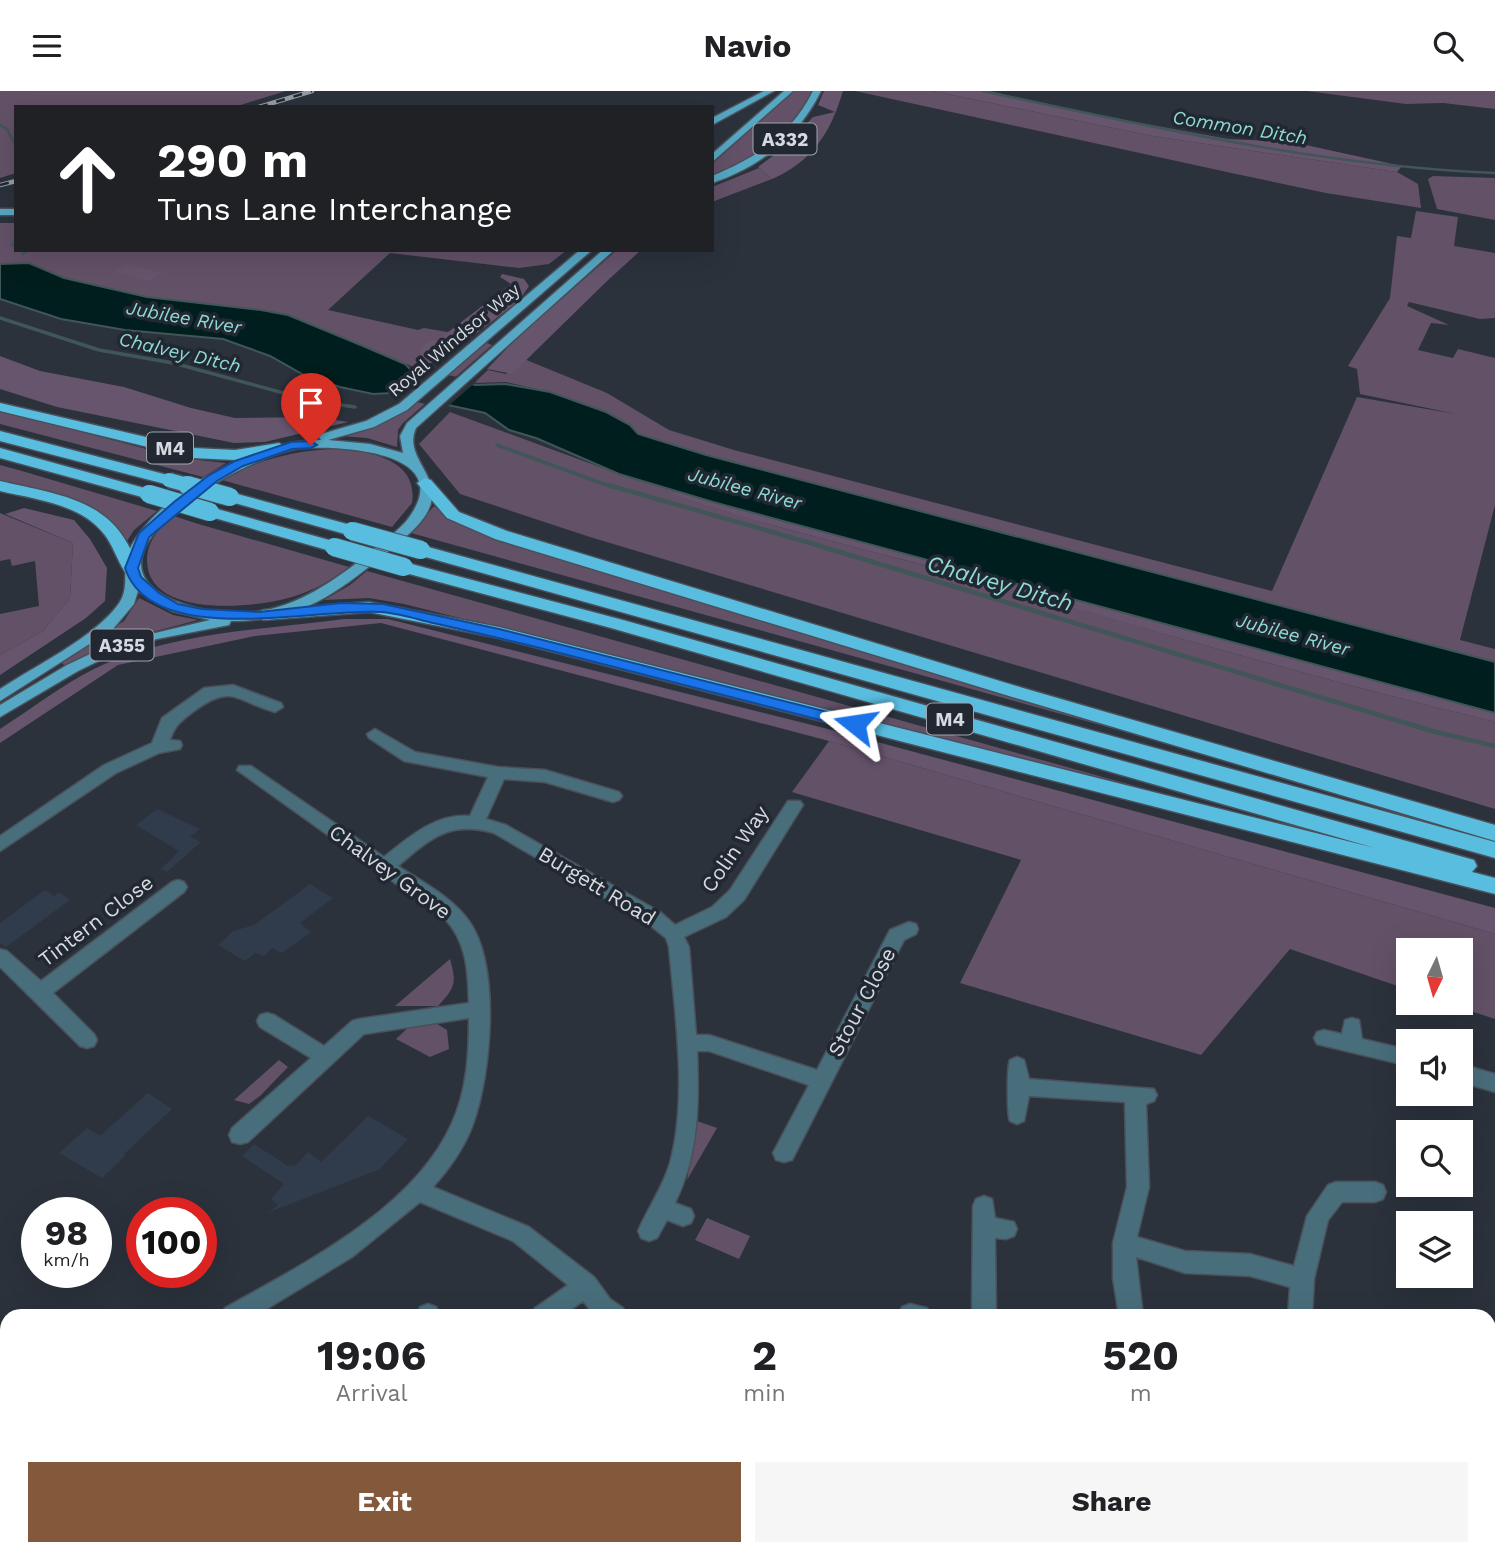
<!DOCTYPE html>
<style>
body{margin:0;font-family:"Work Sans",sans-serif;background:#f6f6f6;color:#202124;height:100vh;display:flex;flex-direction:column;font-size:26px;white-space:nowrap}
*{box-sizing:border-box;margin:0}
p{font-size:23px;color:#757577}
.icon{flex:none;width:38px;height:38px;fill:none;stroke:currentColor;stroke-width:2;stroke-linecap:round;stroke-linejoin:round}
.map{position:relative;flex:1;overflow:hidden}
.drawer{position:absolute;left:0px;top:1218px;width:1496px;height:247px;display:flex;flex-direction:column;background:#fff;border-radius:21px 21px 0 0;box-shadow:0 7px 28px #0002}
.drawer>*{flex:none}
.banner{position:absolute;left:14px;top:14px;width:700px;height:147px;border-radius:0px;box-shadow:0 7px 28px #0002;background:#202124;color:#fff;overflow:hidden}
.needle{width:46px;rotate:185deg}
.buttons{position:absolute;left:1396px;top:847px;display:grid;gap:14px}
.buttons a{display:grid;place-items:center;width:77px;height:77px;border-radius:0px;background:#fff;box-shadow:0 7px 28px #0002;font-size:35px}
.speed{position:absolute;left:21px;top:1106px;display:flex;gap:14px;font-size:35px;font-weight:700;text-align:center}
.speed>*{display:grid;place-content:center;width:91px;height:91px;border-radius:50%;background:#fff;box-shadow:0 7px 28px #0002;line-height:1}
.speed small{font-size:18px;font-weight:400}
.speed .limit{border:10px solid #d22;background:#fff;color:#111}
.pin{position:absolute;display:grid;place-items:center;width:60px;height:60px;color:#fff;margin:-72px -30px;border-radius:50% 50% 50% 0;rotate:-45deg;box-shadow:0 0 7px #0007}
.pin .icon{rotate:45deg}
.me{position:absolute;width:77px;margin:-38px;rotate:285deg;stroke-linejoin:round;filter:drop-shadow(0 0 5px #0008)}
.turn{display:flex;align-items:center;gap:24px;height:147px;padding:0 28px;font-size:32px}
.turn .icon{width:91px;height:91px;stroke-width:2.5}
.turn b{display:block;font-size:49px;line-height:60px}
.eta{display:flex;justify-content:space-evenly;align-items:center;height:119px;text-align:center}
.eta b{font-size:42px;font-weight:700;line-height:49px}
.button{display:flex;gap:14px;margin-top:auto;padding:14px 28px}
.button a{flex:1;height:80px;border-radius:0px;background:#84583b;color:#fff;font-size:28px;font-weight:700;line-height:80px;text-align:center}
.button a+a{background:#f6f6f6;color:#202124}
header{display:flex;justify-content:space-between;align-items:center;height:91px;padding:0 28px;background:#fff;font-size:32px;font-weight:700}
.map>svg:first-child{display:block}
.built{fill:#303c4b}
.green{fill:#635168}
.forest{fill:#67546d}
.water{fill:#001e1d;stroke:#405658;stroke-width:2}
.pier{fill:#2b323c}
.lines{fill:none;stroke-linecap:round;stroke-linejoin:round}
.stream-far2{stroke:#405658;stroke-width:2.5}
.stream-far1{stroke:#405658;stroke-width:3.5}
.stream{stroke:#405658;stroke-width:4.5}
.minor-casing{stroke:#4a505a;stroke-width:3}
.primary-casing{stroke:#4a505a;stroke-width:3}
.motorway-casing{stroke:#4a505a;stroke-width:3}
.minor{fill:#486d7b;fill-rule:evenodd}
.primary{fill:#56a7c3;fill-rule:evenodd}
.motorway{fill:#59bde0;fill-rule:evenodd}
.rail-casing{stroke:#969ca3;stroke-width:4.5}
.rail{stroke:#212832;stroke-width:2.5;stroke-dasharray:9;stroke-linecap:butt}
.motorway-bridge-far1-casing{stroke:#4a505a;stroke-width:17;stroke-linecap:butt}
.motorway-bridge-casing{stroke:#4a505a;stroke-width:20;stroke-linecap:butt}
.motorway-bridge-far1{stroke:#59bde0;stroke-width:14}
.motorway-bridge{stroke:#59bde0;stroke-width:18}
.route{fill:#1a73e8;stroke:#114b97;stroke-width:2}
.labels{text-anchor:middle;stroke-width:7;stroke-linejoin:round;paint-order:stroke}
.far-street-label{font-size:18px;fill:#d5dae0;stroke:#212832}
.far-water-label{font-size:19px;font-style:italic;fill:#8edad6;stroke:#212832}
.shield{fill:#212832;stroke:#9fa5ac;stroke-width:2}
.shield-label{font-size:19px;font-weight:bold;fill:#d5dae0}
.street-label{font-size:21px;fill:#d5dae0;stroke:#212832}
.water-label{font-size:23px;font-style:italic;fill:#8edad6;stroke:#212832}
</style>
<header><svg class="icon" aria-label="menu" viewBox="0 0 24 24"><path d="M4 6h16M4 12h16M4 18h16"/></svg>Navio<svg class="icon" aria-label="search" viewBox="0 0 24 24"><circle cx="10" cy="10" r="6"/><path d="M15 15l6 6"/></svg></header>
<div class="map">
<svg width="1495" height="1464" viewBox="0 0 1495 1464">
<rect width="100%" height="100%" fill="#2b323c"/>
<path class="built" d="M157,718l43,20 -10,8 11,5 -34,30 -6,-3 18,-18 -43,-26z
M310,793l23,14 -33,25 11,9 -29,21 -10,-5 -8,8 -9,-3 -10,8 -27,-16 15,-14 21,-6z
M45,799l9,6 5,-4 11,8 -64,47 -6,-4v-20z
M148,1002l24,16 -48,45 1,2 -23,22 -43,-25 28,-25 13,8z
M368,1025l40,23 -28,30 -113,44 11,-8 -7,-6 13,-15 -42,-28 12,-12 34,22 8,-1 12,-13 13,10z
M62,1458h1094v6h-1097z"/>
<path class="green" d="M0,0h286l-52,16h-218v66l-16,5z
M794,0h19l-3,8 -32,45 -66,35v-15z
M855,0h78l219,45 245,36 21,12 3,24 -95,-15 -90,-19z
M1307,0h188v18l-52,-6 -37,1z
M759,77l13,11 -60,23v-15z
M1433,85l62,2v42l-58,-11 -9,-30z
M1416,120l42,6 -4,29 41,7v65l-15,1 -71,-17 -2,4 42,19 -18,-2 -13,27 35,8 5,-9 37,9v147l-35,135 35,9v13l-789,-207 -68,-21 -8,-9 -80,-33 -44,-10 -32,1 14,-13 18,4 18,-15 83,34 62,37 65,20 538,141 85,-194 99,17 -96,-20 -3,-25 -9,-3 42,-68 7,-62 14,2z
M0,132h16v27h551l-18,14 -30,4 -129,-15 -62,57 90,20 6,-2 47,8 -50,34 -133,-55 -28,-5 -113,-13 -83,-19 -35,-15 -29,1z
M487,252l5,2 -89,78 -5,7 -1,17 -30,-9 -25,-2 35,-12z
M0,319l180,48 46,5 -23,14 -203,-53z
M450,321l169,62 55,17 1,4c91,32 186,52 280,79 179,51 358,104 540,148v87l-905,-272 -130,-43 -41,-50z
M332,358c34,1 87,9 80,54l-20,24 -170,-47c35,-20 70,-29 110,-31z
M0,374l22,6 135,40 -23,19 -7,11c-24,-42 -84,-48 -127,-60z
M434,415l16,13 28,13 662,204 -729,-203z
M0,422l73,30 -3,55 -27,33 -43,24v-41l39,-8 -4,-45 -23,5 -2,-7 -10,2z
M174,425l21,7 154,44c-17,13 -36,24 -57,30 -36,11 -144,22 -145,-36 0,-20 12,-33 27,-45z
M367,480l782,219 -745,-186 -35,-6 -45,2 26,-15z
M139,507l34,17 25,5 -61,16 -42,16 -29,15 -5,-5 63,-41z
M829,650l666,193v85l-49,-16h15v-53h-52v40l-119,-41 -89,106 -241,-72 61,-123 -229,-68z
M450,868c7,24 5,29 -12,47h-43z
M434,931l13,8 2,19 -19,8 -34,-18 16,-15z
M279,969l9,7 -28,29 -11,8 -15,-4z
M697,1030l20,7 -30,52z
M707,1127l43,18 -11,23 -44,-19z"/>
<path class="forest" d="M824,0h19c-12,41 -31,71 -71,88l-14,-12 28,-21 27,-29 22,-5 -17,-7z
M933,0h57l74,18 104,19 60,11 64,3 110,24 -5,6 -245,-36z
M617,159h24l-35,32 -94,92 -25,-5 30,-31z
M129,173l35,9 -15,8 -36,-9z
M502,183l22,5 5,7 -10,15 -55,42 -21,-7 68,-52 -11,-7z
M445,248l6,1 4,7 -22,15 -14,-5 2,-10 10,-6z
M0,265l40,15 84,16 67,21 44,10 82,-1 31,5 -83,20 -31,1 -177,-36 -57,-18z
M674,400l811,219 10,3v9c-182,-44 -361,-97 -541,-148 -93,-27 -188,-47 -280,-79z
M24,417l50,12 16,19 17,29 -2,33 -19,17 -86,57v-20l43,-24 27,-33 3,-55 -68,-29z
M344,528h44l452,113 655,176v26l-666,-193 -448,-118 -126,13 -137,29 -118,78v-14c31,-20 62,-44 94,-60 77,-37 167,-39 250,-50z"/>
<path class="water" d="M29,172l35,15 83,19 114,13 27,5 75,31 42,18 8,8 63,13 29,-1 45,8 56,20 24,13 8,9 68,21 789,207v51l-782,-211 -94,-28 -83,-36 -27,-8 -24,-17 -93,-20 -19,1 -33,-7 -36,-12 -34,-19 -47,-17 -98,-9 -64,-11 -61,-20v-35z"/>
<path class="pier" d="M423,279l54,11 -31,27 -55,-11z"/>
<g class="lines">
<path class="stream-far2" d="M983,0c169,36 339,75 512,82
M0,34l7,4 9,18
M16,149l-4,5 4,1
M23,163l4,-4"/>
<path class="stream-far1" d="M0,227l99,32 74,13 140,38 42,6
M497,354l115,42"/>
<path class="stream" d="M608,394l192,55 632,191 63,15"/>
<g class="minor-casing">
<path id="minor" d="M233,594l48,18 2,4 -8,5c-40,-11 -42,-29 -81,-1 -13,10 -19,14 -24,29l10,1 2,4 -2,4 -21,4 -43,20 -116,78v-15l104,-71 48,-22 10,-25 42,-30z
M375,638l40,23 83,15 47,3 74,22 3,4 -3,4 -6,2 -68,-20 -41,-3 -18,40 20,6 154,87 15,13 37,-18 18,-17 58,-89h12l3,4 -59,95 -18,17 -42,20 5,10 7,88h13l108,35 73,-140 19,-8 7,2 2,5 -2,5 -12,6 -112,220 -8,2 -8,-2 -3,-7 36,-68 -100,-34h-12c2,54 2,103 -22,152l16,6 3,7 -3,7 -8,3 -16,-6 -10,18 -8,3 -8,-3 -3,-7c10,-23 25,-44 32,-68 18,-66 5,-149 -1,-216l-3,-9 -20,-16 -152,-89c-45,-13 -64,6 -96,33 24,16 54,31 71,55 32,45 22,154 4,203 -8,23 -24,45 -40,63l96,40 65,50 16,22 13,9 4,8h-32l-12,-15 -21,15h-31l4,-8 33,-23 -55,-44 -93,-39 -68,55 -97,59h-34l4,-8c78,-44 189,-99 227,-185 15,-33 17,-69 17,-105l-105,16 -116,108 -8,2 -8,-2 -3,-7 3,-7 79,-70 -51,-31 -3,-6 3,-6 7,-2 7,2 50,31 28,-25 7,-2 110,-16c-1,-31 -2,-62 -25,-85l-207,-148 2,-4h12l133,91c25,-20 52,-44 86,-41l18,-39 -84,-16 -35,-23 -2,-4z
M178,789l6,2 3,5 -3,5 -131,101 41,41 3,6 -3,6 -7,2 -7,-2 -80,-79v-18l7,2 34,30 131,-99z
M1352,927l7,2 3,19 47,11v16l-92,-22 -3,-6 3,-6 7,-2 18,4 3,-14z
M1017,966l7,3 5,19 125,10 3,6 -3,6 -8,3 3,83 -12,50 48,14 65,3 44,12 13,-50 21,-31 8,-3h39l8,3 3,7 -3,7 -8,3h-33l-14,18 -14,59 -2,37h-24l2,-29 -40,-11 -65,-3 -49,-16 7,59h-24l-6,-38v-35l14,-56 -2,-85 -96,-6 -5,25 -7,3 -7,-3c-3,-5 -3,-56 0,-61z
M1461,973l34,10v18l-34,-10z
M984,1105l8,3 3,19 19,4 3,7 -3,7 -8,3 -11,-1 1,78h-24l1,-110 3,-7z
M428,1213l8,3 5,9h-24l3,-9z
M910,1213l17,4 4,8h-32l3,-9z
M0,1252l7,1v24l-7,-1z
M1432,1458h52l2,6h-52z"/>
</g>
<g class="primary-casing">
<path id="primary" d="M764,0h10l-62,34v-7z
M784,0h9l-81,71v-8z
M813,0h8c-22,45 -61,76 -109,92v-7c44,-18 79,-41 101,-85z
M0,118h16v6h-16z
M580,159h12l-185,160 -33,17 -46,13 42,4 33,9 -3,-17 7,-13 196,-173h11l-198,178c-12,26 19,44 16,70 -3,23 -27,39 -43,53 -53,42 -86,70 -158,70l-2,4 -72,14 -34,10 -45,22 -78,46v-12l67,-40 46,-22 97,-23 -38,-9 -34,-20 -4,13 -21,25 -113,72v-12c35,-23 93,-51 117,-83 15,-19 3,-38 12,-56 29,-58 129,-110 192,-110l-2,-3 2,-3 45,-13 33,-17zM303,357c34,-2 149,2 109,65 -9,15 -25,25 -38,36 -57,47 -112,81 -188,56 -131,-43 61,-152 117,-157z"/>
</g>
<g class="motorway-casing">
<path id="motorway" d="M0,312l193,45 42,2 44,-7 8,5 -8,5 -44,7 -42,-2 -193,-47z
M0,340l175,46 2,3 -8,5 -169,-44z
M0,357l155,43 2,3 -8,5 -149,-41z
M425,387l6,2 28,32 48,19 516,157 472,137v16l-486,-145 -514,-157 -48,-21 -30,-35z
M0,390c37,9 83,14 111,41 13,12 21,30 29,46l-3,4h-12c-8,-12 -12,-27 -21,-38 -23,-30 -70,-35 -104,-43z
M230,401l128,35 2,4 -8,5 -128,-36 -2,-3z
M210,416l130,36 2,4 -8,5 -130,-37 -2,-3 2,-3z
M421,454l1074,297v16l-1080,-304 -2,-4z
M404,471l219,58 851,240 3,6 -5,6 23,6v16l-996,-256 -130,-26 -106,8 -9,-5 9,-5 106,-8 130,25 876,221 -764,-220 -213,-57 -3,-4z"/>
</g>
<use href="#minor" class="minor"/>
<use href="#primary" class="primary"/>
<use href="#motorway" class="motorway"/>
<g class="rail-casing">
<path id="rail" d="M259,16l53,-16
M0,94l16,-4"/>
</g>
<use href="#rail" class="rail"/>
<g class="motorway-bridge-far1-casing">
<path id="motorway-bridge-far1" d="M169,389l25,7"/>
</g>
<g class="motorway-bridge-casing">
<path id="motorway-bridge" d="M187,394l43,12
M149,403l61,18
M352,440l69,19
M334,456l70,20"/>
</g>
<use href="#motorway-bridge-far1" class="motorway-bridge-far1"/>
<use href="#motorway-bridge" class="motorway-bridge"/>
</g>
<path class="route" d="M291,351l20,-1 6,4 -6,3 -19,1 -49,17 -26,15 -68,56 -11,31 3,9 18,16 19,11 24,5 57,3 82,-9 42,1 116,25 356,90 7,5 -7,5c-101,-26 -202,-52 -303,-78 -40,-10 -79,-19 -119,-28 -17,-4 -35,-10 -52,-11 -63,-5 -229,38 -256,-44l14,-35 35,-31 34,-26 27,-15z"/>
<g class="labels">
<g class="far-street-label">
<text transform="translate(454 249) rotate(-40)" y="6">Royal Windsor Way</text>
</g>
<g class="far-water-label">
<text transform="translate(1240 36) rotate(9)" y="7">Common Ditch</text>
<text transform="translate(184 226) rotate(10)" y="7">Jubilee River</text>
<text transform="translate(180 261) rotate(13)" y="7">Chalvey Ditch</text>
<text transform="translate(745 397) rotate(15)" y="7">Jubilee River</text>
<text transform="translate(1293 543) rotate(15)" y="7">Jubilee River</text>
</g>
<g class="shield">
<rect x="753.5" y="32.5" width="63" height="31" rx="5"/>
<rect x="147" y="341.5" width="46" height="31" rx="5"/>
<rect x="90.5" y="538.5" width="63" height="31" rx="5"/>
<rect x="927" y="612.5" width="46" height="31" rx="5"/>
</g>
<g class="shield-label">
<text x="785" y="55">A332</text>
<text x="170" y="364">M4</text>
<text x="122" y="561">A355</text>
<text x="950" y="635">M4</text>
</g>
<g class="street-label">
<text transform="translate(735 758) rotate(-55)" y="7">Colin Way</text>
<text transform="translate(390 781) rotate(36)" y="7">Chalvey Grove</text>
<text transform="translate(597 795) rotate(31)" y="7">Burgett Road</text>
<text transform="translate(96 830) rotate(-37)" y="7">Tintern Close</text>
<text transform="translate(862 911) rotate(-62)" y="7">Stour Close</text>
</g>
<g class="water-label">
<text transform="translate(1000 492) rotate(16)" y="8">Chalvey Ditch</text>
</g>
</g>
</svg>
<div class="buttons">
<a><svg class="needle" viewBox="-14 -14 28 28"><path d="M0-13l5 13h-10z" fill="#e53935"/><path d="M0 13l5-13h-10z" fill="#757577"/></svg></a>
<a><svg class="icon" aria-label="sound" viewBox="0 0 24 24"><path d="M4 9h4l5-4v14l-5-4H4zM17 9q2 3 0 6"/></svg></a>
<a><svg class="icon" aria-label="search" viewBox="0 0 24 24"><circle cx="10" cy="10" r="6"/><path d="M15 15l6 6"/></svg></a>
<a><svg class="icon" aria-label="layers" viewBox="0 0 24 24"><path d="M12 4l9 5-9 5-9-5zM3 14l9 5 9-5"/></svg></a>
</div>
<div class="speed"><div>98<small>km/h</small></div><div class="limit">100</div></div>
<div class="pin" style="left:311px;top:354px;background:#d93025"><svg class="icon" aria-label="arrive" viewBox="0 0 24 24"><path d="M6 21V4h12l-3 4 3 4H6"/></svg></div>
<svg class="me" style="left:855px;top:633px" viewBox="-20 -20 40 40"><path d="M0-17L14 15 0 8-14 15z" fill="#1a73e8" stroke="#fff" stroke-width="4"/></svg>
<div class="banner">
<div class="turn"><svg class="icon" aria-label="ahead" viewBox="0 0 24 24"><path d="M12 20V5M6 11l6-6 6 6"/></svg><div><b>290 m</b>Tuns Lane Interchange</div></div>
</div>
<section class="drawer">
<div class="eta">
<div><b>19:06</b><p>Arrival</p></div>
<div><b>2</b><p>min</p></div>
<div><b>520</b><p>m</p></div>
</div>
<div class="button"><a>Exit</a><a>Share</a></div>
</section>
</div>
